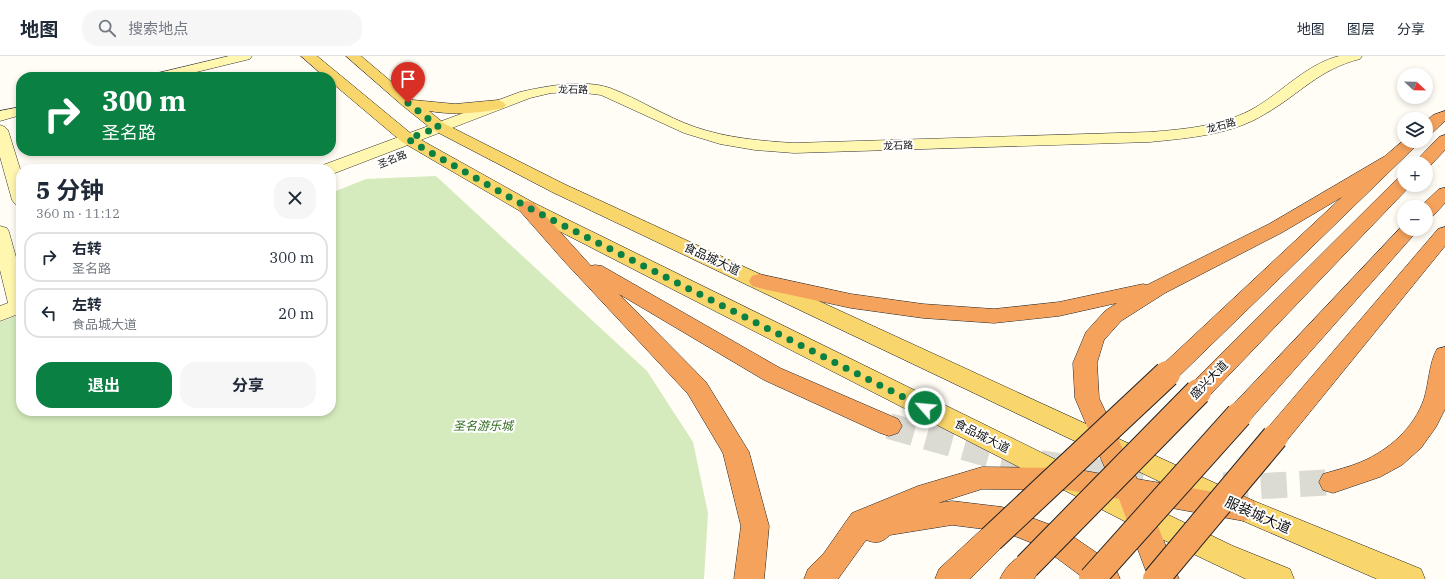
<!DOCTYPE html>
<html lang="zh">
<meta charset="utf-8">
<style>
body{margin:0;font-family:"IBM Plex Serif","Noto Sans SC",serif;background:#f6f6f7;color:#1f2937;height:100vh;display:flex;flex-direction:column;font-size:15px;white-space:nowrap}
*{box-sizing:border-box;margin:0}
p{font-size:13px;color:#747a83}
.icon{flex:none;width:22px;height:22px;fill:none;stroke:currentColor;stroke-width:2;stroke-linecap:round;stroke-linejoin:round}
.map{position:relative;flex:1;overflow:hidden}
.panel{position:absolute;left:16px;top:108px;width:320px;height:252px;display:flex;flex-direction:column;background:#fff;border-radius:16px;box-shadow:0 2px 6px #0003}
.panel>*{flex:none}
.banner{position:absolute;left:16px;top:16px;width:320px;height:84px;border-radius:16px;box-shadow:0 2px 6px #0003;background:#0b8043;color:#fff;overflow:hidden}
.needle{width:26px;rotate:112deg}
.controls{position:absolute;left:1397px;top:12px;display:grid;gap:8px}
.controls a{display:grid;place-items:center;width:36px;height:36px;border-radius:50%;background:#fff;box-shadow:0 2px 6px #0003;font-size:20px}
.pin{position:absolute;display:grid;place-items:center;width:34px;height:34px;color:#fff;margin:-41px -17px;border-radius:50% 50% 50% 0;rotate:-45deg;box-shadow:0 0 4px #0007}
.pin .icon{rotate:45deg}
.me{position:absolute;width:44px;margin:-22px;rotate:297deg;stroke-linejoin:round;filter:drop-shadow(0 0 3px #0008)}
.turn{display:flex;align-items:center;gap:14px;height:84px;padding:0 20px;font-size:18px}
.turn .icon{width:52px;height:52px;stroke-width:2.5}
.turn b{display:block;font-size:28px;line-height:34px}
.round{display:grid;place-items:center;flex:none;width:42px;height:42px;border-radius:16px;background:#f6f6f7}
.summary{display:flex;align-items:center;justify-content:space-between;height:68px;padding:0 20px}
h1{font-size:24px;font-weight:700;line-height:30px}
.action{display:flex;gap:8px;margin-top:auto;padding:8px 20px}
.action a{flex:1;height:46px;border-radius:16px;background:#0b8043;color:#fff;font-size:16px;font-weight:700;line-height:46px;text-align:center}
.action a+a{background:#f6f6f7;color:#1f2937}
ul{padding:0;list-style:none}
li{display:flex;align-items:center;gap:12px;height:50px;margin:0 8px 6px;padding:0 12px;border:2px solid #e0e1e3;border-radius:16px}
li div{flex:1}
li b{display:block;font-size:15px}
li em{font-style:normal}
header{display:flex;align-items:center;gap:24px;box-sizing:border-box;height:56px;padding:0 20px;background:#fff;border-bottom:1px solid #e0e1e3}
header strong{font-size:19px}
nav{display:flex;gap:22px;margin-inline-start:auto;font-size:14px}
.search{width:280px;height:36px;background:#f6f6f7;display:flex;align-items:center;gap:10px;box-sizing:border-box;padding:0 14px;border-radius:16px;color:#747a83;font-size:15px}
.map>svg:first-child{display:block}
.green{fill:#d5ebbd}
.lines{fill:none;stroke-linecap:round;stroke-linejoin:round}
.highway-tunnel{stroke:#dbdad3;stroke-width:26;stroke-dasharray:26 13;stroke-linecap:butt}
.secondary-casing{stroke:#333;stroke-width:1}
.primary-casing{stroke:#222;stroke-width:1}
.highway-casing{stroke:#222;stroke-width:1}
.secondary{fill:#fff6b0;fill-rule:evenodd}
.primary{fill:#f9d66b;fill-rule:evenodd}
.highway{fill:#f5a25d;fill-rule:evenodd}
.highway-bridge-casing{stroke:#222;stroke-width:28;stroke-linecap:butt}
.highway-bridge{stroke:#f5a25d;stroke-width:26}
.route{stroke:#0b8043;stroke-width:7;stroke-dasharray:0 12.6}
.labels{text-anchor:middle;stroke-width:4;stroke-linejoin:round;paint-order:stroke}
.far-street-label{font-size:10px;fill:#111;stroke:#fff}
.street-label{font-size:12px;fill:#111;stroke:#fff}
.park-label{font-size:12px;font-style:italic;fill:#2f6b1f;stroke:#fff}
.near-street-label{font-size:14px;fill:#111;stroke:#fff}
</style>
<header>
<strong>地图</strong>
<div class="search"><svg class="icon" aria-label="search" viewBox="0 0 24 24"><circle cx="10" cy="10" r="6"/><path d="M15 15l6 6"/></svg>搜索地点</div>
<nav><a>地图</a><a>图层</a><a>分享</a></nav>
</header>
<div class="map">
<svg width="1445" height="523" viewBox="0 0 1445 523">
<rect width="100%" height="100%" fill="#fffdf5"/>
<path class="green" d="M436,120l211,195 46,71 15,71 -4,66h-704v-257l21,-8v97h310v-218l35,-14z"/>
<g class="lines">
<path class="highway-tunnel" d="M889,370l106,30 115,18 72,7
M1222,429l24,2 87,-5"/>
<g class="secondary-casing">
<path id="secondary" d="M229,0h23l-2,3 -74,18h-24l2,-3z
M1339,0h23l-2,3c-41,10 -60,35 -95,55 -34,21 -76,24 -115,28l-356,11 -39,-3 -35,-6 -36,-11 -83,-38 -24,-3 -26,1 -21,5 -195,75h-4v-4h-10l2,-4 197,-73c26,-6 64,-13 90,-4 29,11 56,29 85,39 32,11 66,14 99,16l356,-11c36,-3 74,-6 106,-25 27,-16 51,-43 83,-51z
M21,51v8l-21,6v-10z
M0,69l5,2 3,3 13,42v33l-6,-1 -3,-4 -12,-43z
M0,170l7,2 2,4 12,43v38l-21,8v-15l8,-3 -8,-33z"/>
</g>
<g class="primary-casing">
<path id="primary" d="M301,0h16l97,80 120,67 616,303 83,40 57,23 4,10h-48l-116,-55 -610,-313 -118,-69 -71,-60v-5h-6z
M346,0h15l52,44 42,4 43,-4 5,2 3,3 -3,3c-24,6 -50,7 -74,3l16,13 119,60 690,317 167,68 4,10h-48l-143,-62 -682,-325 -119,-62 -30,-24z"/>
</g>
<g class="highway-casing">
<path id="highway" d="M1445,55v10l-13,12 -6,2v-14l7,-6z
M1445,79v15l-16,17h-3v-4h-12l25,-26z
M1404,84l17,1 -246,239 -8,3 -8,-3 -4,-6 4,-6 183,-171 -59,35 -118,61 -44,28 -17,19 -7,23 2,35 38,81 107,18 10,4 4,8 -4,8 -10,4 -95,-17 30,75h-30l-30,-80 -51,-9 -86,-1 -44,14 14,-2 50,6 60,22 48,33 6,7 4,10h-35l-43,-32 -40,-16 3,8 -4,9 -31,31h-35l4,-10 42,-39 3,-1 -32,-4 -62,10c-9,8 -13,9 -24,5l-28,39h-34l4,-10 16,-16 28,-40 66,-27 64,-19 86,1 40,7 -33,-77 -2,-35 13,-31 19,-21 12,-8 -58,13 -65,7 -71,-5 -72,-10 -92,-20 -7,-2 -3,-5 3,-5 7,-2 92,20 72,10 71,5 65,-7 84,-18 4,1 122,-61 116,-68z
M1404,121v8l6,1 -203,212 -9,3 -9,-3 -3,-6 3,-6 209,-208z
M1445,132v15l-12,13 -7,2v-11h-6l19,-18z
M527,145l7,2 57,63 4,-1 7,1 178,102 118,51 4,7 -4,7 -9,3 -9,-3 -116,-53 -145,-86 87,88 43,70 20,74 -5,53h-30l7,-53 -18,-73 -35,-59 -124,-133 -44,-50 -2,-4 2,-4z
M1404,168v5h15l-171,193 -9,3 -9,-3 -4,-7 4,-7z
M1445,171v19l-161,198 -9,3 -9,-3 -4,-7 4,-7 172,-201z
M1445,291v62l-9,18 -15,21 -19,17 -22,12 -47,16 -10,-3 -4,-8 4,-8c13,-4 26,-7 38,-12 28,-12 53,-34 63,-63 5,-16 5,-36 13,-50z
M1027,497l11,3 4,10 -8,13h-34c6,-13 14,-21 27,-26z"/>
</g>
<use href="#secondary" class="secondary"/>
<use href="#primary" class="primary"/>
<use href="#highway" class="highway"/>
<g class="highway-bridge-casing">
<path id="highway-bridge" d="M991,483l176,-165
M1027,510l171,-174
M1092,523l147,-164
M1156,523l119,-142"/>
</g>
<use href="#highway-bridge" class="highway-bridge"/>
</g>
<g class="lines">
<path class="route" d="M408,47l31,24 -31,12 13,8 106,60 398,201"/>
</g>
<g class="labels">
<g class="far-street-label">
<text transform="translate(573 33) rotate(1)" y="4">龙石路</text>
<text transform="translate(1221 69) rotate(-15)" y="4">龙石路</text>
<text transform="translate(898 89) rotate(-2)" y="4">龙石路</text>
<text transform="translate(392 103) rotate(-22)" y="4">圣名路</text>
</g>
<g class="street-label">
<text transform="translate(712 203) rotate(25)" y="4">食品城大道</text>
<text transform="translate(1209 324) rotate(-46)" y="4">盛兴大道</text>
<text transform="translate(982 380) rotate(27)" y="4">食品城大道</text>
</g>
<g class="park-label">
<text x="483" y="374">圣名游乐城</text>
</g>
<g class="near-street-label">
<text transform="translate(1258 459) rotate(24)" y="5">服装城大道</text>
</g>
</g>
</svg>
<div class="controls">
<a><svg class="needle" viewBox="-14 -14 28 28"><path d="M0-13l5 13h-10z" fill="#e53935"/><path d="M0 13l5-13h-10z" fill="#747a83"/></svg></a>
<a><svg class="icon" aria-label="layers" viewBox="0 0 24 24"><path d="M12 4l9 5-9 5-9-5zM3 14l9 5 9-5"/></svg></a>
<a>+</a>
<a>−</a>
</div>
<div class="pin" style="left:408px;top:47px;background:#d93025"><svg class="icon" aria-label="arrive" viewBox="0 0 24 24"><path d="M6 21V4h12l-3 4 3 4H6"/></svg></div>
<svg class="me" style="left:925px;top:352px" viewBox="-20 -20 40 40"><circle r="17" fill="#0b8043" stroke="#fff" stroke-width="3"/><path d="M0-11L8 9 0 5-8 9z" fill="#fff"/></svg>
<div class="banner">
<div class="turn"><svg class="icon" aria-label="right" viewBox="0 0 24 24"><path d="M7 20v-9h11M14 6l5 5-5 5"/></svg><div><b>300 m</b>圣名路</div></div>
</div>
<section class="panel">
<div class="summary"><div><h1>5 分钟</h1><p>360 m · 11:12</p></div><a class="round"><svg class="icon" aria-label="close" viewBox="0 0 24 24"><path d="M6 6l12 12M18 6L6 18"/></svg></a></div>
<ul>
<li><svg class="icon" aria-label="right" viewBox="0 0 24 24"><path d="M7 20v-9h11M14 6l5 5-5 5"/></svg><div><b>右转</b><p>圣名路</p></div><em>300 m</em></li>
<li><svg class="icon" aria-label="left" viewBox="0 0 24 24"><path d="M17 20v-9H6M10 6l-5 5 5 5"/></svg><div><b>左转</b><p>食品城大道</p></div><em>20 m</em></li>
</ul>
<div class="action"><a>退出</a><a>分享</a></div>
</section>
</div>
